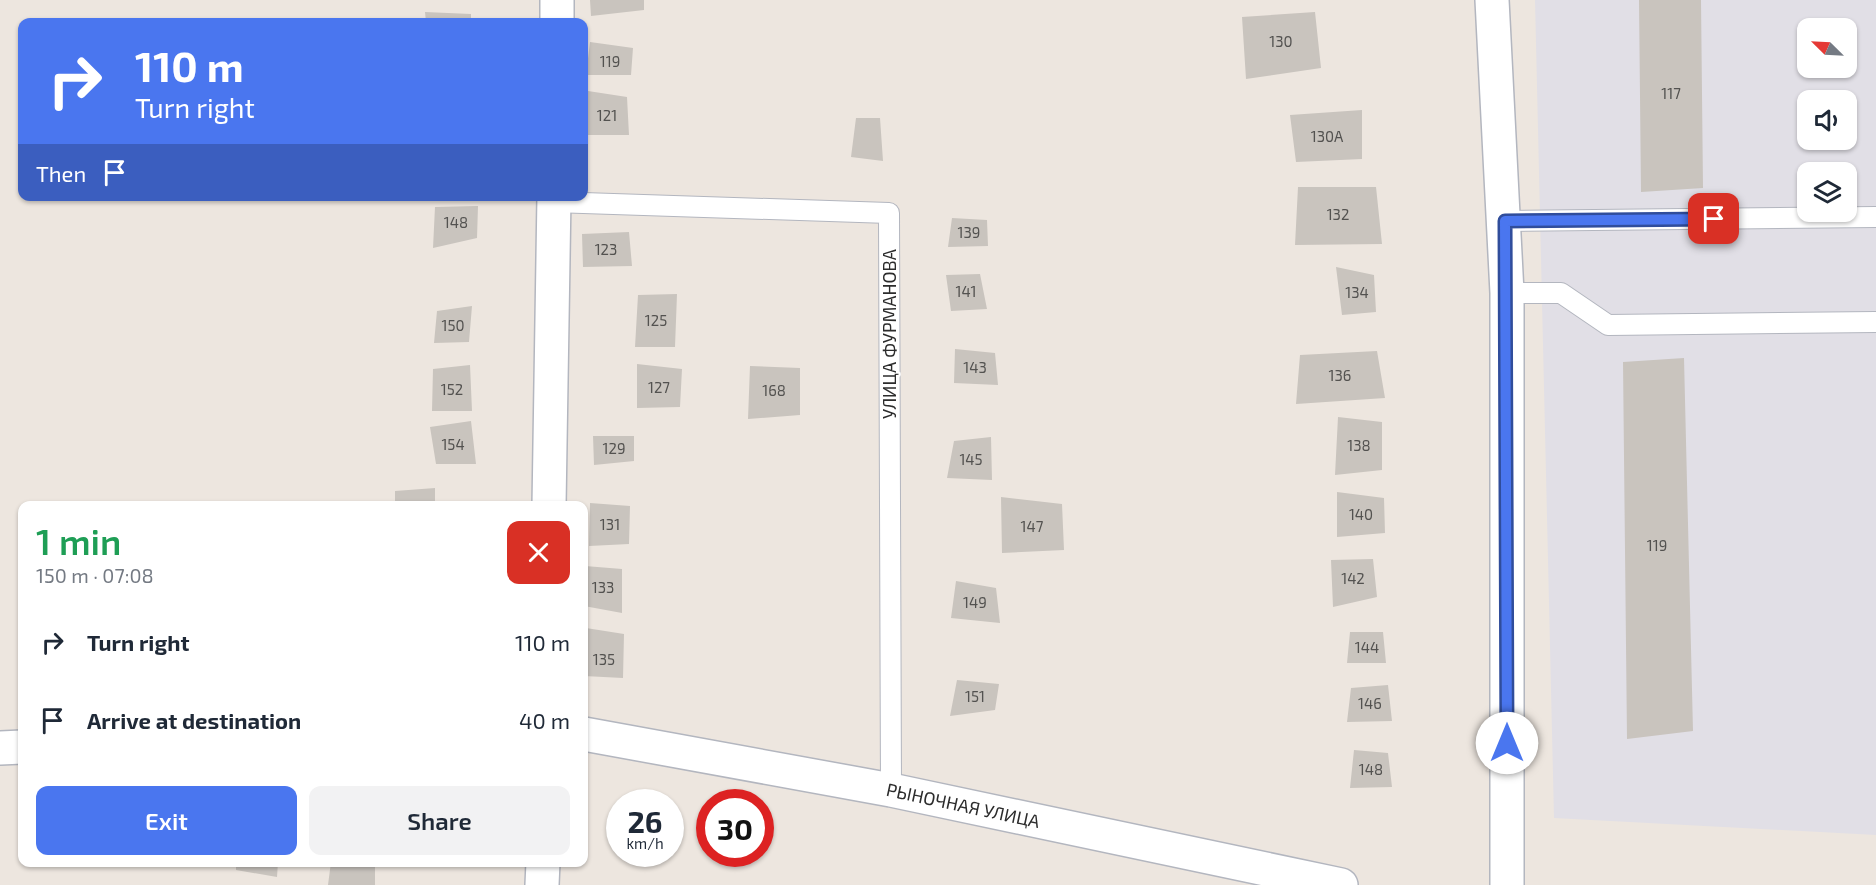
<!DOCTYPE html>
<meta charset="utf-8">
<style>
body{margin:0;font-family:"Exo 2",sans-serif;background:#f2f2f3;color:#1f2937;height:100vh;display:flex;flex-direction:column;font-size:22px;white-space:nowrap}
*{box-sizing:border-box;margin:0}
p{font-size:20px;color:#747a83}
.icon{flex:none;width:33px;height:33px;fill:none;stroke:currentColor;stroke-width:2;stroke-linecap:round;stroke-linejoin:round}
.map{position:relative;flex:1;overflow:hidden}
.sheet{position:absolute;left:18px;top:501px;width:570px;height:366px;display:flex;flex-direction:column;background:#fff;border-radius:12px;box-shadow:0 2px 4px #0004}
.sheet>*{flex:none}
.guide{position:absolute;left:18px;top:18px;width:570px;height:183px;border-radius:12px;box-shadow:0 2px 4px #0004;background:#4a76ef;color:#fff;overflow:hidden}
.needle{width:39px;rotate:294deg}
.buttons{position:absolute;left:1797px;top:18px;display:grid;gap:12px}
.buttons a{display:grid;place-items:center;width:60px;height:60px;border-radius:12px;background:#fff;box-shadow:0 2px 4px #0004;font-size:30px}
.speed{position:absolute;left:606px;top:789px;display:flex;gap:12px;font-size:30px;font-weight:700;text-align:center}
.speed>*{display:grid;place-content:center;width:78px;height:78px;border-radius:50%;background:#fff;box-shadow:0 2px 4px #0004;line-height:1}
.speed small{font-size:15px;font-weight:400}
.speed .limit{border:9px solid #d22;background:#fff;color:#111}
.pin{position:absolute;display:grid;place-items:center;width:51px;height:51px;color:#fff;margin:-26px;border-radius:12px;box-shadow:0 3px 9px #0006}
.me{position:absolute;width:66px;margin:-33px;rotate:0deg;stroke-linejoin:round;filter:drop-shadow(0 0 4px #0008)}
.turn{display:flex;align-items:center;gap:21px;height:126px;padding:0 18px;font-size:27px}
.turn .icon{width:78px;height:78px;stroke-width:2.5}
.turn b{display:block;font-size:42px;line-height:51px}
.then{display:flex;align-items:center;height:57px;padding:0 18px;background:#0003;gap:12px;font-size:22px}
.round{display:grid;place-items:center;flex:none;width:63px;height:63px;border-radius:12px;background:#f2f2f3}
.head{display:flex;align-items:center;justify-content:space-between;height:102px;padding:0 18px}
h1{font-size:36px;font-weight:600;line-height:45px;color:#1e9e55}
.primary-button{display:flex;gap:12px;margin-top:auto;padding:12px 18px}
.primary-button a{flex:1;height:69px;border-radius:12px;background:#4a76ef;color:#fff;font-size:24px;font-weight:600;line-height:69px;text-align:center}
.primary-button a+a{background:#f2f2f3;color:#1f2937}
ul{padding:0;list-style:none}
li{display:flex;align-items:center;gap:18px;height:78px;padding:0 18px}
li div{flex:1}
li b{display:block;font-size:22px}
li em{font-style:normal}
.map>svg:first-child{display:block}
.industrial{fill:#e1dfe6;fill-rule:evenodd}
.building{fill:#c9c4be}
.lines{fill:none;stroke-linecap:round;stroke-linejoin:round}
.lane-casing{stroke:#b3b6bf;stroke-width:22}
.street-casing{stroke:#b3b6bf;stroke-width:36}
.lane{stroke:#fff;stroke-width:20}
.street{stroke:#fff;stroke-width:33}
.route-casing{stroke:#304d9b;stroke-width:15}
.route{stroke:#4a76ef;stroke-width:10}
.labels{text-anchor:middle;stroke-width:4.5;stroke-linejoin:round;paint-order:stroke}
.number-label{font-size:15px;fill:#535250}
.street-label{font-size:18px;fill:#2c2c2c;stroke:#fff}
</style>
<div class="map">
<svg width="1876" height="885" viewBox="0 0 1876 885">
<rect width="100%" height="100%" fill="#ede6df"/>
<path class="industrial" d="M1535,0h341v835l-322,-17zM1808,28h38v40h-38zM1808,100h38v40h-38zM1808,172h38v40h-38z"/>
<path class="building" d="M590,0h54v10l-53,6z
M1639,0h62l2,188 -62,4z
M425,12l46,2v8h-45z
M1315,12l6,56 -75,11 -4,-62z
M590,42l43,6 -2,27h-45z
M588,91l39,6 2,38h-43z
M1362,110v49l-66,3 -6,-47z
M856,118h24l3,43 -32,-4z
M1298,187h78l6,57 -87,1z
M478,206l-1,32 -44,10 2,-41z
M952,218l35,2 1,26 -40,1z
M629,232l3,34 -49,1 -1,-33z
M1336,267l38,8 2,37 -34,3z
M980,274l7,35 -36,2 -5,-36z
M677,294l-2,53h-40l3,-52z
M472,306l-3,36 -35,1 3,-32z
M955,349l40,4 3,32 -44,-2z
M1377,351l8,47 -89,6 4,-49z
M1684,358l9,373 -66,8 -4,-377z
M637,364l45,5 -2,38 -43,1z
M470,365l2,46h-40l1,-42z
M750,366l50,2v47l-52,4z
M1338,417l44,5v48l-47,5z
M471,421l5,43h-40l-6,-37z
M593,436h41v25l-40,4z
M991,437l1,43 -45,-2 7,-37z
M435,488v18h-40v-15z
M1337,492l47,6 1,35 -48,4z
M1001,497l61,7 2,46 -62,3z
M590,503l40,3 -1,38 -40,2z
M1373,559l4,38 -44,10 -2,-47z
M585,566l37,3v44l-38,-7z
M956,581l40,7 4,35 -49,-5z
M586,628l38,6 -1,44 -39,-2z
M1350,632h33l3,31h-39z
M957,680l42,4 -4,26 -45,6z
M1388,685l4,36 -45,1 4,-34z
M1354,750l34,3 4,34 -42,1z
M236,862h42l-1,15 -41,-7z
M331,862h44v23h-47z"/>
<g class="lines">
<g class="lane-casing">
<path id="lane" d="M553,202l336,11 2,577
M1505,221l371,-4
M1507,293h54l47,32 268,-3"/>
</g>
<g class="street-casing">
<path id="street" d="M1492,0l15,293v592
M557,22v-22
M549,506l5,-310
M584,734l307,56 450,95
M0,748l22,-1
M542,885l1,-23"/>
</g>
<use href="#lane" class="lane"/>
<use href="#street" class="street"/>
</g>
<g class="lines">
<g class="route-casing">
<path id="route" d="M1507,743l-2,-522 209,-2"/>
</g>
<use href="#route" class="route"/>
</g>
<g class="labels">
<g class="number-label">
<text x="1281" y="47">130</text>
<text x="610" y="67">119</text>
<text x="1671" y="99">117</text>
<text x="607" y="121">121</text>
<text x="1327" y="142">130А</text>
<text x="1338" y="220">132</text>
<text x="456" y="228">148</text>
<text x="969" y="238">139</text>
<text x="606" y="255">123</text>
<text x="966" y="297">141</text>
<text x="1357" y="298">134</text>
<text x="656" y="326">125</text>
<text x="453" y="331">150</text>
<text x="975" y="373">143</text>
<text x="1340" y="381">136</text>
<text x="659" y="393">127</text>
<text x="452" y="395">152</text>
<text x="774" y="396">168</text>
<text x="453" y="450">154</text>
<text x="1359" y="451">138</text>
<text x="614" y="454">129</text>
<text x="971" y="465">145</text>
<text x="1361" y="520">140</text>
<text x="610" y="530">131</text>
<text x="1032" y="532">147</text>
<text x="1657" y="551">119</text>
<text x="1353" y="584">142</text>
<text x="603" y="593">133</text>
<text x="975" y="608">149</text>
<text x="1367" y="653">144</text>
<text x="604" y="665">135</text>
<text x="975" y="702">151</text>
<text x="1370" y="709">146</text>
<text x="1371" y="775">148</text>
</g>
<g class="street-label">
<text transform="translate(890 334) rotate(-90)" y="6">УЛИЦА ФУРМАНОВА</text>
<text transform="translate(963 806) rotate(12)" y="6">РЫНОЧНАЯ УЛИЦА</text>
</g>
</g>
</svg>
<div class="buttons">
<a><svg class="needle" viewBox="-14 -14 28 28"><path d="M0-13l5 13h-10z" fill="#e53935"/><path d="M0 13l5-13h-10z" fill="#747a83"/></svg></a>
<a><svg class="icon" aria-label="sound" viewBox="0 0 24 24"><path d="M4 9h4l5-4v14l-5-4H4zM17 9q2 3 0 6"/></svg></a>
<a><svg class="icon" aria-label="layers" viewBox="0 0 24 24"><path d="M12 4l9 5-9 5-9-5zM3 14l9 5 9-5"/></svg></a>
</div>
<div class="speed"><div>26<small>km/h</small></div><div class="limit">30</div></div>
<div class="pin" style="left:1714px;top:219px;background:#d93025"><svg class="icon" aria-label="arrive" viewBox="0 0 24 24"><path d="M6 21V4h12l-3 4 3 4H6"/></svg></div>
<svg class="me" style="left:1507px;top:743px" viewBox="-20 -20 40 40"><circle r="19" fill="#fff"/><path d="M0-13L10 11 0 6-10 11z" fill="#4a76ef"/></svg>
<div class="guide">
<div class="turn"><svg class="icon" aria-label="right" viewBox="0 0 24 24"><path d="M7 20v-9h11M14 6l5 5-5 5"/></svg><div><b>110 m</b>Turn right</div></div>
<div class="then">Then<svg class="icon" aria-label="arrive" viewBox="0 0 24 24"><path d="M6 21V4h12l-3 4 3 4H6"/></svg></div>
</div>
<section class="sheet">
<div class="head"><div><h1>1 min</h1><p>150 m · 07:08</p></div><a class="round" style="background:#d93025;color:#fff"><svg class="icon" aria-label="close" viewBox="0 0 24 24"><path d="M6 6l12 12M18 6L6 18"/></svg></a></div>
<ul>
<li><svg class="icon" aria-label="right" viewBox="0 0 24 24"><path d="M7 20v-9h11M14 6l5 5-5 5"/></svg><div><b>Turn right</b></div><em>110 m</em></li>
<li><svg class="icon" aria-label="arrive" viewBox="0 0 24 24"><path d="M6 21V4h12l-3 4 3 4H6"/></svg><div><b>Arrive at destination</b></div><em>40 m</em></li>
</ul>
<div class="primary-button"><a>Exit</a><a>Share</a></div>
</section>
</div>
